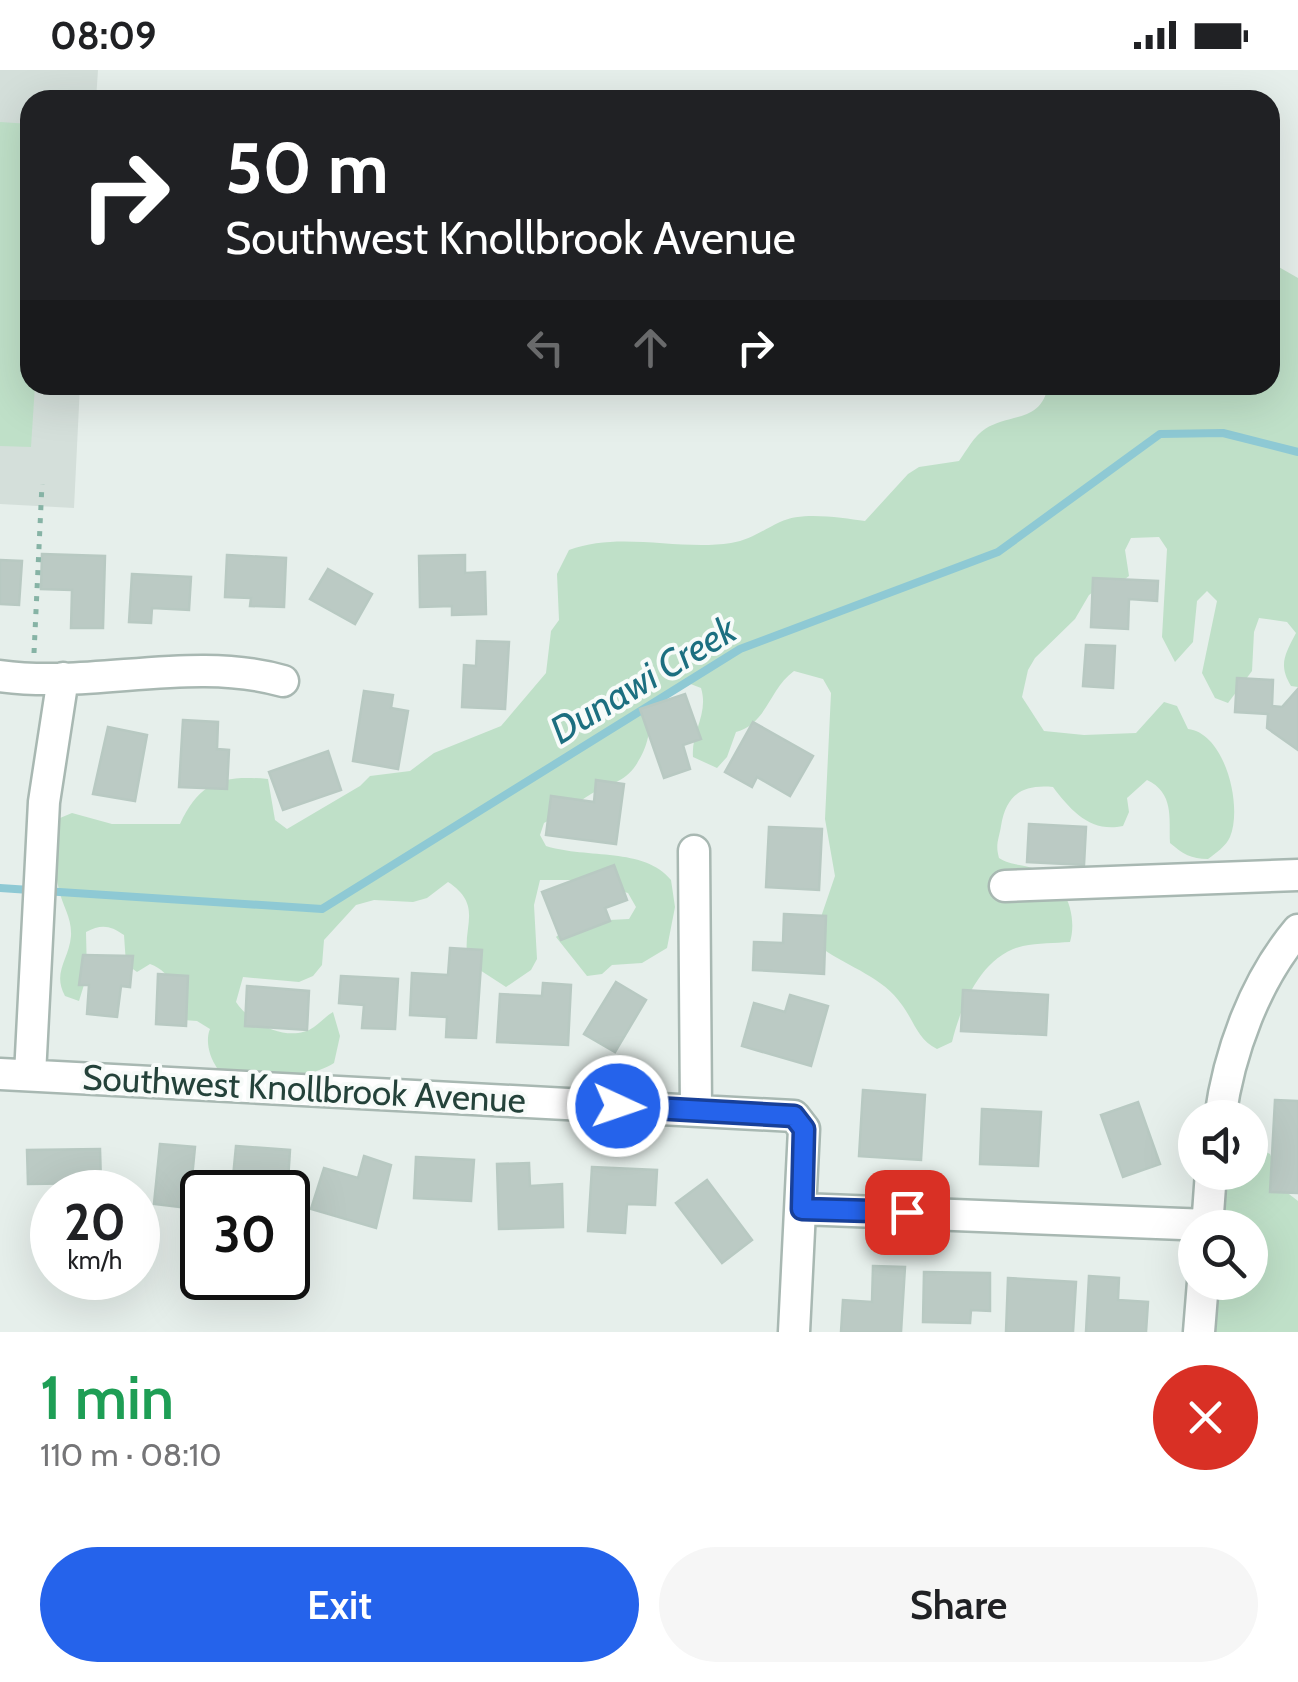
<!DOCTYPE html>
<meta charset="utf-8">
<style>
body{margin:0;font-family:Cabin,sans-serif;background:#f6f6f6;color:#202124;height:100vh;display:flex;flex-direction:column;font-size:38px;white-space:nowrap}
*{box-sizing:border-box;margin:0}
p{font-size:32px;color:#757577}
.icon{flex:none;width:55px;height:55px;fill:none;stroke:currentColor;stroke-width:2;stroke-linecap:round;stroke-linejoin:round}
.map{position:relative;height:1262px;overflow:hidden}
.side{display:flex;flex-direction:column;background:#fff;flex:1}
.side>*{flex:none}
.guide{position:absolute;left:20px;top:20px;width:1260px;height:305px;border-radius:30px;box-shadow:0 10px 40px #0002;background:#202124;color:#fff;overflow:hidden}
.fabs{position:absolute;left:1178px;top:1030px;display:grid;gap:20px}
.fabs a{display:grid;place-items:center;width:90px;height:90px;border-radius:50%;background:#fff;box-shadow:0 10px 40px #0002;font-size:50px}
.speed{position:absolute;left:30px;top:1100px;display:flex;gap:20px;font-size:50px;font-weight:700;text-align:center}
.speed>*{display:grid;place-content:center;width:130px;height:130px;border-radius:50%;background:#fff;box-shadow:0 10px 40px #0002;line-height:1}
.speed small{font-size:25px;font-weight:400}
.speed .limit{border:5px solid #111;border-radius:15px;background:#fff;color:#111}
.pin{position:absolute;display:grid;place-items:center;width:85px;height:85px;color:#fff;margin:-42px;border-radius:20px;box-shadow:0 5px 15px #0006}
.me{position:absolute;width:110px;margin:-55px;rotate:93deg;stroke-linejoin:round;filter:drop-shadow(0 0 8px #0008)}
.turn{display:flex;align-items:center;gap:35px;height:210px;padding:0 40px;font-size:45px}
.turn .icon{width:130px;height:130px;stroke-width:2.5}
.turn b{display:block;font-size:70px;line-height:85px}
.lanes{display:flex;align-items:center;height:95px;padding:0 40px;background:#0003;justify-content:center;gap:50px;direction:ltr}
.lanes .off{opacity:.35}
.round{display:grid;place-items:center;flex:none;width:105px;height:105px;border-radius:52px;background:#f6f6f6}
.headline{display:flex;align-items:center;justify-content:space-between;height:170px;padding:0 40px}
h1{font-size:60px;font-weight:600;line-height:75px;color:#1e9e55}
.primary-button{display:flex;gap:20px;margin-top:auto;padding:20px 40px}
.primary-button a{flex:1;height:115px;border-radius:60px;background:#2563eb;color:#fff;font-size:40px;font-weight:600;line-height:115px;text-align:center}
.primary-button a+a{background:#f6f6f6;color:#202124}
.status{display:flex;justify-content:space-between;align-items:center;height:70px;padding:0 50px;background:#fff;direction:ltr}
.status svg{height:28px;fill:currentColor}
.map>svg:first-child{display:block}
.built{fill:#d4dfda}
.green{fill:#bfe0c8}
.lines{fill:none;stroke-linecap:round;stroke-linejoin:round}
.stream{stroke:#8ec9d4;stroke-width:8}
.building{fill:#bbcac4;stroke:#b8c9c2;stroke-width:2.5}
.minor-casing{stroke:#a8b8b2;stroke-width:35}
.path{stroke:#86b3a5;stroke-width:5;stroke-dasharray:5 8;stroke-linecap:butt}
.minor{stroke:#fff;stroke-width:30}
.route-casing{stroke:#184099;stroke-width:25}
.route{stroke:#2563eb;stroke-width:18}
.labels{text-anchor:middle;stroke-width:8;stroke-linejoin:round;paint-order:stroke}
.street-label{font-size:35px;fill:#24423a;stroke:#f7fbf9}
.water-label{font-size:38px;font-style:italic;fill:#1c6f80;stroke:#f7fbf9}
</style>
<div class="status"><b>08:09</b><svg viewBox="0 0 49 12"><path d="M0 12V9h3v3zM5 12V6h3v6zM10 12V3h3v9zM15 12V0h3v12zM26 1h20v11H26zM47 4h2v5h-2z"/></svg></div>
<div class="map">
<svg width="1298" height="1262" viewBox="0 0 1298 1262">
<rect width="100%" height="100%" fill="#e6efeb"/>
<path class="built" d="M0,0h98l-2,30h-66v285h50l-6,123 -74,-4z"/>
<path class="green" d="M0,52l30,2v261h5l-4,62 -31,-1z
M1270,192l28,16v409l-7,-1c-13,-21 -6,-32 5,-53l-9,-11 -28,-4 -5,14 -2,39 -24,32 -13,-5 -13,-25 15,-72 -10,-10 -10,10 -4,41 -18,20 -13,-25 5,-88 -8,-12 -28,1 -6,12 4,26 -12,9 -16,1 -12,9 -14,24 -40,39 -7,12 -6,27 22,34 40,4 52,-2 28,-31 13,4 11,23c37,4 55,77 42,108 -4,9 -14,16 -22,22 -17,0 -25,-5 -38,-16 -1,-26 4,-50 -23,-63l-20,18 2,14 -6,14c-32,7 -52,-15 -70,-39 -32,-3 -47,9 -52,39 -2,13 -6,18 -2,32 13,8 23,6 37,11 29,10 42,46 34,73 -15,1 -32,1 -47,4 -41,9 -62,59 -71,96l-15,7c-19,-9 -23,-28 -35,-44 -19,-28 -52,-37 -79,-56l-2,-32 14,-41 -10,-57 6,-126 -8,-14 -29,-8c-25,18 -27,53 -58,61l-9,25 -10,11 -24,-11c-2,-25 16,-43 8,-69l-13,-5c-55,34 -26,43 -52,82 -12,18 -28,19 -45,29 -16,10 -30,21 -47,29l-4,12 6,11c42,13 98,1 125,34l4,27 -8,41 -25,15 -30,2 -10,9 -15,2 -31,-39c20,-19 47,-16 73,-18l7,-12 -8,-14 -46,-13h-42l-6,25 3,54 -6,11 -25,17 -37,-24c-10,-34 17,-56 -21,-81l-21,16 -14,4 -39,-2 -18,5 -32,35 -2,25 -9,11 -14,6 -56,-5 -7,25c14,22 54,42 78,25 7,-5 12,-11 19,-15l7,24 -6,27c-16,11 -72,24 -93,22 -23,-4 -39,-37 -31,-56l-13,-8 -14,-1c-7,-23 -8,-47 -33,-56l-13,8 -11,-8 -2,-29c-14,-10 -23,-11 -38,-3l1,43 -8,26 -14,-5c-13,-24 4,-36 6,-60 1,-18 -8,-29 -12,-46 -6,-23 -3,-49 1,-72l12,-5 40,11h68c20,-43 42,-49 88,-45l7,41 12,9 73,-43 10,-10 40,-5 24,-18 67,-27 45,-53 5,-42 8,-11 -2,-46 12,-24c51,-19 109,1 162,-7 19,-3 32,-13 49,-21 23,-11 61,-4 85,-1l43,-47 11,-7 40,-6c8,-11 15,-25 26,-32 25,-16 57,-6 63,-44h222z
M1250,1074l20,10 15,37 13,10v131h-91l7,-49 36,-1v-54l-31,-1 5,-49 3,-5 23,-1z"/>
<g class="lines">
<path class="stream" d="M0,818l30,2
M44,821l278,18 418,-260 258,-97 162,-118 63,-1 75,19"/>
</g>
<path class="building" d="M42,484l63,2 -2,72h-32l1,-38 -31,-1z
M227,485l59,3 -2,49 -34,-1 1,-8 -26,-1z
M465,485v18l20,-1 1,42 -34,1v-9l-32,1 -1,-51z
M0,490l22,1 -3,44 -19,-1z
M328,499l44,25 -17,30 -45,-25z
M132,504l59,3 -2,33 -37,-2 -1,15 -22,-1z
M1093,508l65,3 -1,20 -28,-2 -1,30 -37,-2z
M477,571l32,1 -4,67 -43,-2 2,-42 12,1z
M1086,575l29,1 -2,42 -30,-2z
M1237,608l36,2 -1,26 10,1 16,-18v61l-31,-22 1,-14 -33,-2z
M364,621l29,4 -2,13 17,3 -10,58 -45,-8z
M685,624l16,45 -18,6 7,24 -26,9 -24,-69z
M183,650l35,2 -1,27 12,1 -2,39 -48,-2z
M753,652l60,34 -23,40 -33,-19 -5,10 -27,-15z
M108,657l39,8 -12,66 -42,-7z
M328,681l13,39 -58,20 -14,-38z
M596,710l28,4 -8,60 -70,-9 5,-39 43,6z
M1029,754l57,3 -2,38 -57,-3z
M769,757l53,2 -3,61 -53,-3z
M614,795l13,35 -22,8 5,13 -49,19 -19,-48z
M784,844l42,2 -2,58 -71,-4 1,-28 29,1z
M450,878l32,2 -6,88 -30,-1 1,-20 -37,-2 2,-42 36,2z
M83,885l50,1 -3,31 -9,-1 -4,31 -30,-3 2,-29h-10z
M158,904l30,2 -2,50 -30,-2z
M341,906l57,3 -3,50 -33,-1 2,-23 -25,-2z
M616,912l30,18 -31,52 -31,-18z
M543,913l28,2 -3,60 -71,-3 3,-48 42,2z
M247,916l62,5 -2,39 -62,-4z
M963,920l85,5 -2,40 -85,-4z
M790,925l38,11 -17,60 -69,-20 12,-43 31,9z
M863,1020l62,5 -4,65 -62,-4z
M1275,1030l23,1v92l-28,-1z
M1138,1032l22,62 -37,13 -22,-62z
M982,1039l59,3 -3,54 -58,-2z
M160,1074l35,3 -6,61 -35,-4z
M236,1076l54,4 -2,31 -55,-4z
M100,1079l1,34 -73,1 -1,-34z
M364,1086l27,9 -15,63 -65,-19 13,-41 34,10z
M416,1087l58,3 -3,41 -57,-3z
M529,1093l1,23 32,-2 1,43 -64,2 -2,-65z
M592,1097l65,3 -2,35 -28,-1 -2,29 -37,-2z
M707,1110l45,60 -30,23 -46,-60z
M873,1196l32,1 -4,65h-60l2,-32 29,2z
M924,1202l66,1v38l-19,-1 -1,13 -47,-1z
M1089,1206l30,2 -1,22 30,2 -2,30h-60z
M1008,1208l68,4 -3,50h-67z"/>
<g class="lines">
<g class="minor-casing">
<path id="minor" d="M0,606c94,13 191,-21 283,5
M694,781l2,259
M1005,816l293,-11
M0,1004l794,42 10,13 -10,203
M30,1005l14,-273 19,-124
M1220,1048c9,-66 35,-137 78,-188
M801,1139l407,16
M1207,1158l4,-56
M1199,1262l4,-50"/>
</g>
<path class="path" d="M34,583l8,-169"/>
<use href="#minor" class="minor"/>
</g>
<g class="lines">
<g class="route-casing">
<path id="route" d="M618,1036l176,10 10,13 -2,80 105,3"/>
</g>
<use href="#route" class="route"/>
</g>
<g class="labels">
<g class="street-label">
<text transform="translate(304 1019) rotate(3)" y="12">Southwest Knollbrook Avenue</text>
</g>
<g class="water-label">
<text transform="translate(643 610) rotate(-31)" y="13">Dunawi Creek</text>
</g>
</g>
</svg>
<div class="fabs">
<a><svg class="icon" aria-label="sound" viewBox="0 0 24 24"><path d="M4 9h4l5-4v14l-5-4H4zM17 9q2 3 0 6"/></svg></a>
<a><svg class="icon" aria-label="search" viewBox="0 0 24 24"><circle cx="10" cy="10" r="6"/><path d="M15 15l6 6"/></svg></a>
</div>
<div class="speed"><div>20<small>km/h</small></div><div class="limit">30</div></div>
<div class="pin" style="left:907px;top:1142px;background:#d93025"><svg class="icon" aria-label="arrive" viewBox="0 0 24 24"><path d="M6 21V4h12l-3 4 3 4H6"/></svg></div>
<svg class="me" style="left:618px;top:1036px" viewBox="-20 -20 40 40"><circle r="17" fill="#2563eb" stroke="#fff" stroke-width="3"/><path d="M0-11L8 9 0 5-8 9z" fill="#fff"/></svg>
<div class="guide">
<div class="turn"><svg class="icon" aria-label="right" viewBox="0 0 24 24"><path d="M7 20v-9h11M14 6l5 5-5 5"/></svg><div><b>50 m</b>Southwest Knollbrook Avenue</div></div>
<div class="lanes"><svg class="icon off" aria-label="left" viewBox="0 0 24 24"><path d="M17 20v-9H6M10 6l-5 5 5 5"/></svg><svg class="icon off" aria-label="ahead" viewBox="0 0 24 24"><path d="M12 20V5M6 11l6-6 6 6"/></svg><svg class="icon" aria-label="right" viewBox="0 0 24 24"><path d="M7 20v-9h11M14 6l5 5-5 5"/></svg></div>
</div>
</div>
<section class="side">
<div class="headline"><div><h1>1 min</h1><p>110 m · 08:10</p></div><a class="round" style="background:#d93025;color:#fff"><svg class="icon" aria-label="close" viewBox="0 0 24 24"><path d="M6 6l12 12M18 6L6 18"/></svg></a></div>
<div class="primary-button"><a>Exit</a><a>Share</a></div>
</section>
